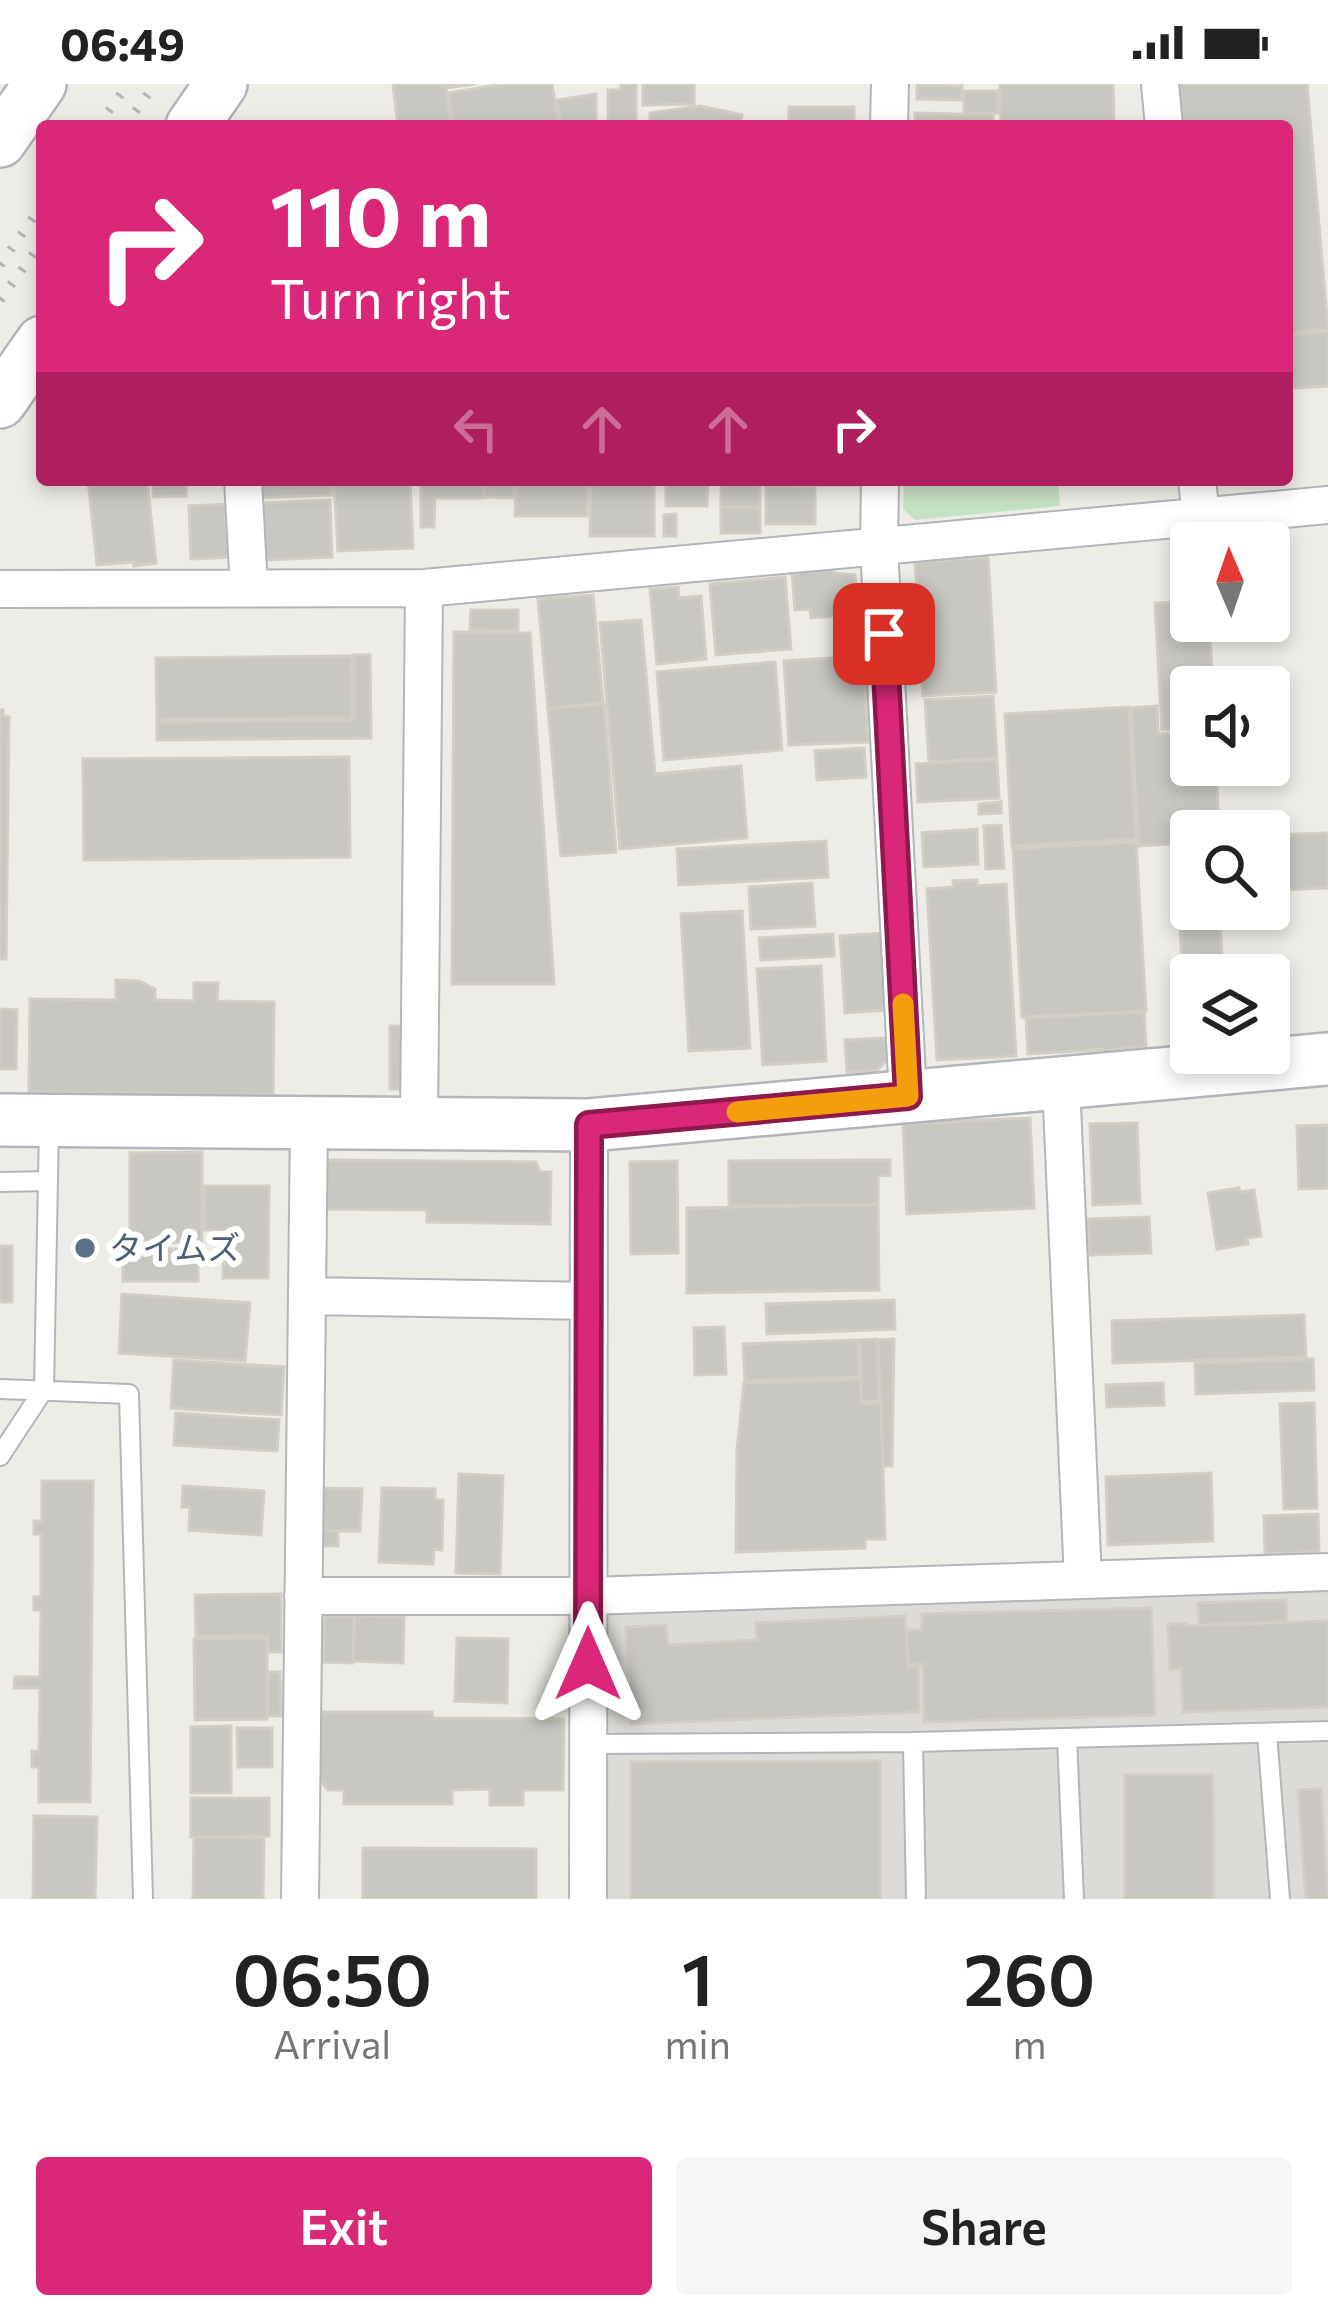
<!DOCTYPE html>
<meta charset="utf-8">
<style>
body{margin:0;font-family:Commissioner,"Noto Sans JP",sans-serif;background:#f6f6f6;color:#222;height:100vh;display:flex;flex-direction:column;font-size:45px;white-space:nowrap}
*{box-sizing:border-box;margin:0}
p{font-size:39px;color:#767676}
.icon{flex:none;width:66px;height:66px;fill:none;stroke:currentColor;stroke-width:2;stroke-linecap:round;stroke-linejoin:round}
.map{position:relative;height:1815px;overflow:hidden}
.panel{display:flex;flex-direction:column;background:#fff;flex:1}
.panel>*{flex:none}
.banner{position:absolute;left:36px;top:36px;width:1257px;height:366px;border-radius:12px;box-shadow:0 6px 18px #0003;background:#db2777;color:#fff;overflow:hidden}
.needle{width:78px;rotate:358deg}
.controls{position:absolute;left:1170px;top:438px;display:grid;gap:24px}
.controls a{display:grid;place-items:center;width:120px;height:120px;border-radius:12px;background:#fff;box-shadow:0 6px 18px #0003;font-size:60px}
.pin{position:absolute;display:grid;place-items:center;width:102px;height:102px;color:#fff;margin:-51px;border-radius:24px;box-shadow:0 6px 18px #0006}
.me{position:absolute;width:132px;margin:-66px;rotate:0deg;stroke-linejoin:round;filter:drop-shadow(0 0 9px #0008)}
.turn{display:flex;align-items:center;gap:42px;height:252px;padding:0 36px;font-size:54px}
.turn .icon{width:156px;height:156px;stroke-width:2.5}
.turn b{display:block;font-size:84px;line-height:102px}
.lanes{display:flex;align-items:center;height:114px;padding:0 36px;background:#0003;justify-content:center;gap:60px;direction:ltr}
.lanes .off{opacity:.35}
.eta{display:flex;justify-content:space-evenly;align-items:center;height:204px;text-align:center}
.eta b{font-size:72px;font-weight:600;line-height:84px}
.button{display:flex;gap:24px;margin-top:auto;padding:24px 36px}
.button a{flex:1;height:138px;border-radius:12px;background:#db2777;color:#fff;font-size:48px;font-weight:600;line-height:138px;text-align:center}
.button a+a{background:#f6f6f6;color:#222}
.status{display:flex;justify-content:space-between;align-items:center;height:84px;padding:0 60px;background:#fff;direction:ltr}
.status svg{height:33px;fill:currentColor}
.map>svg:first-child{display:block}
.industrial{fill:#dddbd8}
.green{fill:#c6e2c6}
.building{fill:#c9c7c2;stroke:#d2cec5;stroke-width:3}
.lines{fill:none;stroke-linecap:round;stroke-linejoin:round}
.lane-casing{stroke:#b3b6b9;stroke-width:22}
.street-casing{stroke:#b3b6b9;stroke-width:40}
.secondary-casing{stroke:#b2b5b9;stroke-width:56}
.lane{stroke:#fff;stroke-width:18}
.street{stroke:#fff;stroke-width:36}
.secondary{stroke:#fff;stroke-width:51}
.rail{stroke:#b4b5b5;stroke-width:9;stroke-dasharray:3 15;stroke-linecap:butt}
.route-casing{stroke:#8e194d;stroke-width:30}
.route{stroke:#db2777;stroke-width:21}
.slow{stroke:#f59e0b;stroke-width:21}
.service-dot{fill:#5c6f8a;stroke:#fff;stroke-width:4.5}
.labels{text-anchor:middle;stroke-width:12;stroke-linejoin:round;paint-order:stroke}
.service-label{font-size:33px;fill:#4e5e75;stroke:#fff;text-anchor:start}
</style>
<div class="status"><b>06:49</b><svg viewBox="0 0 49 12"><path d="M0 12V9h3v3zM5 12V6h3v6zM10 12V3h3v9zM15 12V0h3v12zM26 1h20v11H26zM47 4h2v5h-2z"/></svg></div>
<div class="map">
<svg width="1328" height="1815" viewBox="0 0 1328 1815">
<rect width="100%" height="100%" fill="#eeece6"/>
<path class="industrial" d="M1328,1501v314h-724v-286z"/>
<path class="green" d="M904,396h154l2,26 -145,14 -12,-11z"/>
<path class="building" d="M393,0h82l-29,4 5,38h-53z
M503,0h49l7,42h-105l-6,-33z
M621,0h15v42h-28v-36h13z
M643,0h51v20l-51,1z
M1000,0h113l1,42h-113z
M1178,0h129l21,246 -41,3v-207h-105z
M917,1l45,1 -1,14 -44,-1z
M964,7h34v22h-34z
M596,10v32h-35l-4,-26z
M700,22l42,9 -2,11h-90v-13z
M789,23h65v19h-65z
M915,29l78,2v11h-78z
M1328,247v55l-41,3v-54z
M88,396h59l9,83 -22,3v-4l-37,3z
M153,396h33v16l-33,1z
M257,396h74l1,15 -74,3z
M334,396h76l3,68 -75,3z
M421,396h63v18h-49l-1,29h-13z
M484,396h30v18l-30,-1z
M516,396h72l-1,36h-72z
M591,396h63v56h-64z
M666,396h42l-1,26h-41z
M721,396h39v27h-39z
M766,396h93v5l-93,-1z
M766,402l49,1v37h-49z
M330,416l2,57 -67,3 -2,-57z
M232,420l2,53 -43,2 -2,-53z
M721,423l39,1v25h-39z
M676,430v22h-12v-21z
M988,473l8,135 -73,4 -8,-134z
M833,483v6l22,2 3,39 -47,4 -1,-9 -15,1 -3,-39z
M785,493l6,72 -75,6 -6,-71z
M678,503l1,11 22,-2 5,63 -49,5 -7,-75z
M593,511l10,108 -55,5 -10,-109z
M1191,518v19h18l4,66h-22v41l-29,2 -7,-127z
M471,526h47v21l-48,-1z
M641,536l14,154 86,-8 6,72 -127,11 -20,-226z
M862,537l2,30 -23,1 -2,-30z
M454,548l76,1 24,351h-102z
M354,571h16l1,83 -214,2v-18l197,-2z
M351,572l1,62 -195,1 -1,-61z
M863,572l5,86 -79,3 -5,-84z
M775,578l7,88 -118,10 -7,-88z
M993,612l4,62 -68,4 -4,-62z
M604,620l12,148 -55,4 -13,-147z
M1157,622l1,28 33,-2v33h25l3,66h-28v12l-52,3 -8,-138z
M1129,623l7,132 -124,7 -7,-132z
M0,626h3v6l6,1 -3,242h-6z
M864,664l2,29 -49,3 -2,-29z
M349,673l1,100 -266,3 -1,-101z
M997,675l2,39 -81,4 -2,-38z
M1001,718v11l-22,1v-10z
M1001,741l3,43 -18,1 -2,-43z
M977,745l1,35 -54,3 -2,-34z
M1328,749v55l-59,2v-55z
M826,757l2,36 -149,8 -2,-36z
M1136,758l10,169 -124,6 -9,-168z
M1191,760v65h28l3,50 -40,2 -7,-115z
M977,796v6l29,-2 10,172 -79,4 -10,-171 27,-2 -1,-6z
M812,799l3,43 -64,3 -2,-42z
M742,827l8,137 -61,3 -8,-137z
M882,849l5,77 -42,3 -5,-77z
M833,850l1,22 -73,4 -2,-22z
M1225,876l1,15h-35v56h-5l-4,-69z
M821,882l5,95 -63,4 -6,-96z
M116,896l23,1 16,8v11l39,1v-18h24l-1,18 57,1 -1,93 -244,-3 1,-93 86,1z
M0,925l17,1 -1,59h-16z
M1144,928l2,35 -118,7 -2,-36z
M390,942h12l1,63h-13z
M886,954l1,22 -10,10 -30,2 -2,-32z
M1030,1034l4,90 -127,6 -4,-90z
M1137,1039l3,80 -47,2 -3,-81z
M1328,1041v63l-29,1 -2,-63z
M202,1068v90l-72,1v-90z
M326,1076l210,2 4,10h11l-1,52 -123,-2v-12l-101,-1z
M890,1076v15l-12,1v28l-149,2v-45z
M677,1077l1,92 -47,1 -1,-92z
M205,1102h64l-1,92h-45l1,-48h-20z
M1239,1104l1,4 14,-2 7,46 -14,2 1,6 -31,5 -9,-56z
M878,1121l1,85 -192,3v-85z
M1149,1133l2,36 -61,2 -2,-36z
M0,1162h12v56h-12z
M123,1165h75v32h-75z
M122,1210l128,9 -5,58 -126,-8z
M894,1216l1,29 -128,5 -1,-30z
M1304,1231l2,42 -193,6 -1,-42z
M724,1243l2,47 -31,1 -1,-47z
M877,1255l2,62 -17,1 -2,-62z
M894,1255l-2,127h-9l-5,-126z
M858,1256l1,37 -114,4 -2,-37z
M1313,1275l1,31 -118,4 -1,-31z
M174,1276l110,7 -3,48 -110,-7z
M860,1295l1,25 20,-1 4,136h-20v9l-129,4 1,-102 7,-67z
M1163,1299l1,22 -57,2 -1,-22z
M1314,1319l3,105 -33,1 -4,-105z
M176,1329l103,7 -2,31 -103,-6z
M1211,1389l2,68 -105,4 -2,-68z
M459,1390l44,2 -3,98 -44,-1z
M42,1397h51l-3,321h-51v-35h-7v-16l7,1 1,-64h-26l1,-11h25l1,-67h-7v-13h7v-63h-7v-13h8z
M183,1402l81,5 -3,44 -72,-5 1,-23h-8z
M318,1404l44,1 -2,42 -43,-1z
M382,1404l53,1v11h8l-1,50 -8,-1 -1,15 -54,-2z
M1318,1430l1,38 -54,2 -1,-38z
M317,1446l21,1v15h-22z
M281,1510v58h-13v-16h-72l-1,-41z
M1286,1516l1,22 -88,3 -1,-22z
M1151,1524l4,107 -231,7 -1,-58 -15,1 -1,-35h15v-16z
M355,1531l49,2 -1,46 -50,-2z
M325,1532h29l-1,47 -30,-1z
M905,1532l3,51h10l1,45 -288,12 -5,-97 40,-2 2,20 89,-5 -1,-17z
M1328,1537v86l-145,5 -2,-43 -11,1 -2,-46 18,-1v3z
M267,1554v81l-72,1 -1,-81z
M457,1554l51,1 -1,64 -52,-2z
M268,1588h12l1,44h-13z
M314,1628h118l1,6 131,1 -1,71h-40v15h-33v-16l-38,1v14h-108v-14h-16l-14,-18z
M231,1642v67h-40v-66z
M237,1644h35v39h-34z
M880,1677v138h-249v-137z
M1125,1691h88l1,124h-89z
M1321,1705l7,110h-22l-8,-109z
M191,1714h78v38l-78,1z
M34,1732l63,1 -2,82h-62z
M194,1753l70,1 -1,61h-70z
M363,1764l173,1v50h-173z"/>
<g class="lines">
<g class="lane-casing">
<path id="lane" d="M0,1098l48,-1
M0,1305l129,5 14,505
M0,1372l44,-67 5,-263
M1267,1649l13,166
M1067,1654l7,161
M913,1658l3,157
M588,1660l325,-2 415,-11"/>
</g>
<g class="street-casing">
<path id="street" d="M1160,0l4,42
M889,42l1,-42
M243,396l6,108
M880,396l-1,67 29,549
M1197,396l4,37
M0,505l424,-1 904,-83
M1061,999l22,497
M419,1040l5,-536
M307,1212l282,5
M303,1512h285l740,-24
M300,1815l9,-776
M588,1815l1,-774"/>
</g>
<g class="secondary-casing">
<path id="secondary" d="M192,42l29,-42
M0,57l40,-57
M0,318l42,-60
M0,1036l589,5 739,-66"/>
</g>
<use href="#lane" class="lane"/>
<use href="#street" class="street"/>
<use href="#secondary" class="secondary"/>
<path class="rail" d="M98,42l30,-42
M125,42l30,-42
M0,181l42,-60
M0,216l42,-58"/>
</g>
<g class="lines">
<g class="route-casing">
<path id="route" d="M588,1580l1,-539 319,-29 -24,-462"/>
</g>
<use href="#route" class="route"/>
<path class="slow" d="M737,1028l171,-16 -5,-92"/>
</g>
<circle class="service-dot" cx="85" cy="1164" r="12"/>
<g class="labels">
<g class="service-label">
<text x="109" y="1176">タイムズ</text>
</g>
</g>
</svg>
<div class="controls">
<a><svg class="needle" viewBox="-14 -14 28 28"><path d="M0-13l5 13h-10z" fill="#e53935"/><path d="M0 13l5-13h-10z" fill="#767676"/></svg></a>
<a><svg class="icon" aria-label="sound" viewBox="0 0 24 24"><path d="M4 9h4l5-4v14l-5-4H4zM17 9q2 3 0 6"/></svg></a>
<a><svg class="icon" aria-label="search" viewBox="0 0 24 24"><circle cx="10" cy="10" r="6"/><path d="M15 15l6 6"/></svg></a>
<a><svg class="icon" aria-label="layers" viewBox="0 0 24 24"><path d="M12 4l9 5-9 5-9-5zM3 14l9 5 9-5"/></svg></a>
</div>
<div class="pin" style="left:884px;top:550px;background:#d93025"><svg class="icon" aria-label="arrive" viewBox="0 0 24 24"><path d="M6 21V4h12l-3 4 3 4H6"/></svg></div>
<svg class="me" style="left:588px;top:1580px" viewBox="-20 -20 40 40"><path d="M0-17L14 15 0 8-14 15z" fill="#db2777" stroke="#fff" stroke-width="4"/></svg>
<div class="banner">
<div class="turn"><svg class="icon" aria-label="right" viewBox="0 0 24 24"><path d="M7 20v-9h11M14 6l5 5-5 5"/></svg><div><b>110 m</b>Turn right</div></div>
<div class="lanes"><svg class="icon off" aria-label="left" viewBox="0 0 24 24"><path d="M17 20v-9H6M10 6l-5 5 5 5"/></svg><svg class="icon off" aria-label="ahead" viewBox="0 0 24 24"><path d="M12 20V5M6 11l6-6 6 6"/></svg><svg class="icon off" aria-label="ahead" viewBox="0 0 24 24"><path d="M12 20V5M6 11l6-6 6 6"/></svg><svg class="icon" aria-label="right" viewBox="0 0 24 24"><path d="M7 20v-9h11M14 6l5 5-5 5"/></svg></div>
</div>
</div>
<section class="panel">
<div class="eta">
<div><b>06:50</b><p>Arrival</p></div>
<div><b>1</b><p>min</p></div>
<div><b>260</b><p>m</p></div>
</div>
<div class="button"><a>Exit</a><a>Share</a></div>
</section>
